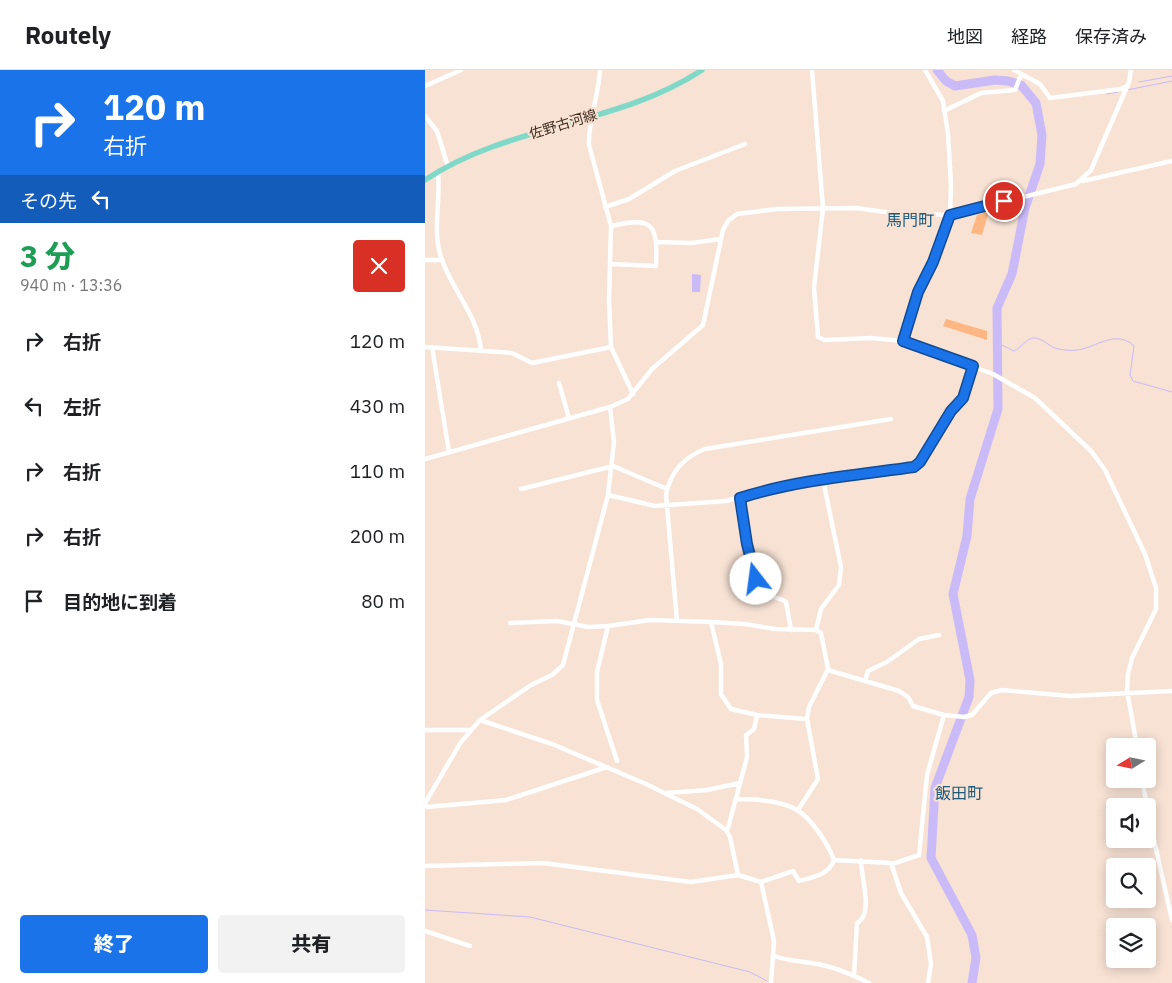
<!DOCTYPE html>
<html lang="ja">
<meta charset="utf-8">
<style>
body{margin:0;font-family:"IBM Plex Sans","Noto Sans JP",sans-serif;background:#f2f2f2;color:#202124;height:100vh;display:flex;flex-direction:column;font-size:19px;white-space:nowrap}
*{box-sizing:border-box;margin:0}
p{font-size:16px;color:#757577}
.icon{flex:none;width:28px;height:28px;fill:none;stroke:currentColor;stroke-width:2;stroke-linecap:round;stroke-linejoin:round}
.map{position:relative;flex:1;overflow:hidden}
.details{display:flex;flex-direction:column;background:#fff;width:425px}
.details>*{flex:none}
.hud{background:#1a73e8;color:#fff;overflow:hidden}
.needle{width:32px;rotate:260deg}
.controls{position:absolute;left:681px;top:668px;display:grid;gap:10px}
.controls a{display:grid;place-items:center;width:50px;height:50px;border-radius:5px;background:#fff;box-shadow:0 2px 12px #0003;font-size:25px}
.pin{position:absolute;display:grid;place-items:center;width:42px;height:42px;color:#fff;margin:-21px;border:2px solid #fff;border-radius:50%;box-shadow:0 1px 5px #0007}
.me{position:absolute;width:55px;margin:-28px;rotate:345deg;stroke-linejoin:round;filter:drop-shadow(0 0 4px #0008)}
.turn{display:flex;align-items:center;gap:18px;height:105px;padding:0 20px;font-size:22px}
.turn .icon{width:65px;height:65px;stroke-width:2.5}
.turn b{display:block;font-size:35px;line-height:42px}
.then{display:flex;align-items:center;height:48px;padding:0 20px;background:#0003;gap:10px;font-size:19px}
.round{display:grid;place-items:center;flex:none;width:52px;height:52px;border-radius:5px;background:#f2f2f2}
.overview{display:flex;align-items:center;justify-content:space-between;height:85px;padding:0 20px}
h1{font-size:30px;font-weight:800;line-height:38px;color:#1e9e55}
.action{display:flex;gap:10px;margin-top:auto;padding:10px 20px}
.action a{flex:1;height:58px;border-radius:5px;background:#1a73e8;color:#fff;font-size:20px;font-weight:800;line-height:58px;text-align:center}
.action a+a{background:#f2f2f2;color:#202124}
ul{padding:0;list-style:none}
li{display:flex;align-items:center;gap:15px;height:65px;padding:0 20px}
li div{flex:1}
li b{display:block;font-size:19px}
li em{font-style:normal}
header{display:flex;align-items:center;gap:30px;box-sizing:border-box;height:70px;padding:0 25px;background:#fff;border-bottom:1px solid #e0e0e0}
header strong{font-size:24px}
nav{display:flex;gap:28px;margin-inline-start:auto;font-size:18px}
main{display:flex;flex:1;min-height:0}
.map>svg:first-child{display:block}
.green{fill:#feb783}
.water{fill:#cabaf8}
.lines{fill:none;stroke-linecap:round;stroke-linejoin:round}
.stream{stroke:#cabaf8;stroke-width:1}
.river{stroke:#cabaf8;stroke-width:9}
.minor{stroke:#fff;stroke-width:4.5}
.major{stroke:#80d9c8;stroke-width:5.5}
.route-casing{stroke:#114b97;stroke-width:12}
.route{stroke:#1a73e8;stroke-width:9}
.labels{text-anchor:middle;stroke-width:4.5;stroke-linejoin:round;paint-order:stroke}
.street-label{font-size:14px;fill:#422e20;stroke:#f7e2d4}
.quarter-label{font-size:16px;fill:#1f5a7b;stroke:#f7e2d4}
</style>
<header>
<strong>Routely</strong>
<nav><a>地図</a><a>経路</a><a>保存済み</a></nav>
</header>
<main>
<section class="details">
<div class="hud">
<div class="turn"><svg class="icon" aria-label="right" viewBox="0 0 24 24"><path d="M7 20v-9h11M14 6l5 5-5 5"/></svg><div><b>120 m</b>右折</div></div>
<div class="then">その先<svg class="icon" aria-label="left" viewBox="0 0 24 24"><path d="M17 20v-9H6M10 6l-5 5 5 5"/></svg></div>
</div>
<div class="overview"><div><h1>3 分</h1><p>940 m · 13:36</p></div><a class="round" style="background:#d93025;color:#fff"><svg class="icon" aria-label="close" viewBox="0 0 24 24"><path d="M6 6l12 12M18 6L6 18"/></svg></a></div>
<ul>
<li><svg class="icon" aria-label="right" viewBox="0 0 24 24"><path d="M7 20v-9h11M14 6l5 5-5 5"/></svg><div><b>右折</b></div><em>120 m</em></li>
<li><svg class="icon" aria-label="left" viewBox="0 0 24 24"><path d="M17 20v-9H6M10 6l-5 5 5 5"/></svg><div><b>左折</b></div><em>430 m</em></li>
<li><svg class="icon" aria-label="right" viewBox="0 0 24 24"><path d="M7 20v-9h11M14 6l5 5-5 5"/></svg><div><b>右折</b></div><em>110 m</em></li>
<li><svg class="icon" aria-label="right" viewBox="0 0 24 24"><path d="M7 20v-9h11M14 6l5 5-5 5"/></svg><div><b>右折</b></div><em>200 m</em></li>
<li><svg class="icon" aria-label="arrive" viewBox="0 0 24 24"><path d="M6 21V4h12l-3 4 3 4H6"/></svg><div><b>目的地に到着</b></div><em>80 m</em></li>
</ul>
<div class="action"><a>終了</a><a>共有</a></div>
</section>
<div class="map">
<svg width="747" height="913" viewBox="0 0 747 913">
<rect width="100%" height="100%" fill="#f7e2d4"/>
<path class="green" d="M564,141l-7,24 -11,-2 6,-18z
M521,249l41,12v9l-44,-14z"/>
<path class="water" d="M267,204l9,1 -1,17h-8z"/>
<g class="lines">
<path class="stream" d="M714,12l33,-6
M702,20l45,-9
M682,24l11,-2
M573,273l16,8c7,-3 12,-12 19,-13 7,-1 15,7 22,10 6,2 16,3 23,2 19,-3 38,-21 56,-4l-4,29 3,6 39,11
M0,840l105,7 220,55 17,9"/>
<path class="river" d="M512,0l9,11 9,5 40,-6 13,1 13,4 15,18 6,32 -2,29 -15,44 -13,66 -15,34 1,101 -28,90 -3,37 -14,58 17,86 -1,17 -34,91 -4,70 41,77 4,23 -4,25"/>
<path class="minor" d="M175,0c-1,25 -12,50 -11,75l22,81 -2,75 2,46 22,47
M387,0l11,138 -9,80 4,49 7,3 46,-2 32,3 90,33 42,24 56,53 14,19 40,84 11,34v21l-24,49 -4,16 -1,17 10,55
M589,0l26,14 10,14 71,-9 6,-3
M0,16l36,-16
M519,41l37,-18 34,-3 6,-15
M0,46l12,15 11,36
M13,102c3,29 -6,57 3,85 10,32 37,58 40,93
M658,111l89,-20
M180,137l24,-8 46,-28 70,-27
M232,172l35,1 28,-4
M0,190h17
M186,194l45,2c2,-42 -3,-50 -45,-40
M478,271l15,-49 15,-30 17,-47 1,-30 -3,-51 -5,-33 -18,-31
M0,277l87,6 20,10 79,-16
M7,277l17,105
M134,313l10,35
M0,389l185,-52 18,-8 24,-30 51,-44 20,-95 5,-9 9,-7 40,-5 79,-1 37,5 57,2 126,-31 15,-14 38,-88 2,-12
M96,419l92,-23 54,23
M183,425l47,11 71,-5 38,-10 69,-13 81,-11 6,-5 31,-51 12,-13 10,-32
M315,428c3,22 8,76 21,92 6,7 18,7 25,12l5,28
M252,551l-11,-126c4,-22 18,-38 39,-46l186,-30
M286,552l10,42v30l10,15 26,6 50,4
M85,553l47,-2 31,6 20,-1 -11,46v28l20,61
M183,556l42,-6 61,2 34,2 30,5 41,1 5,3 7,36 -19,38 -2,12 11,60 -20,31
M391,560l5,-21 18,-24 2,-18 -18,-87
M403,600l71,21 9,6 5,9 31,9 20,2 8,-2 19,-22 11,-3 68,6 102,-5
M440,611l3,-10 19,-9 32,-23 20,-4
M55,650l72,24 94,40 51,25 29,21 4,7 8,38 23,7 13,59 -3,42
M0,660h45
M717,709l5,27
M242,723l40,-3 33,-7
M311,729c18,0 45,1 61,11 15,9 31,34 37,50l57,3 10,30 26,44 4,27 -3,19
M0,733l36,-61 19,-22 51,-35 21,-10 11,-10 45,-170 6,-53 -4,-35
M0,734l2,3 79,-7 101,-33
M722,739l25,111
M301,760l2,-2 19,-71 -1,-22 8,-6 3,-14
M467,794l27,-9 8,-80 17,-60
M0,796l118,-3 148,19 47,-7
M336,812l32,-11 6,10c14,-4 30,-6 35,-21
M0,861l45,15
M349,886c14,5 28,5 43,8 18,3 36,11 52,19
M429,905l3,-52c17,-8 4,-46 4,-63"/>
<path class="major" d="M0,110c84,-56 194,-55 277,-110"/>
</g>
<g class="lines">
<g class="route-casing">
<path id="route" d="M331,509l-9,-35 -7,-46c56,-18 116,-23 174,-31l6,-5 31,-51 12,-13 10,-32 -70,-25 15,-49 15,-30 17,-47 54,-14"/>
</g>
<use href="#route" class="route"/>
</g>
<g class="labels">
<g class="street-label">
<text transform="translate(138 54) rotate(-17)" y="5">佐野古河線</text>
</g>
<g class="quarter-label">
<text x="485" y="156">馬門町</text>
<text x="534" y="729">飯田町</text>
</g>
</g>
</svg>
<div class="controls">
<a><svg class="needle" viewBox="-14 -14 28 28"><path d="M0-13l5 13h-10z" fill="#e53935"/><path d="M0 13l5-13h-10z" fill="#757577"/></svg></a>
<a><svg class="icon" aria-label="sound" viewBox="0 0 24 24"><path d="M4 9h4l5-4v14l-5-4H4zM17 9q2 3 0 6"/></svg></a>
<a><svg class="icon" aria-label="search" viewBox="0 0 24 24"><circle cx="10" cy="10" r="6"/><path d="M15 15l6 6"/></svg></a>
<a><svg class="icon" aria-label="layers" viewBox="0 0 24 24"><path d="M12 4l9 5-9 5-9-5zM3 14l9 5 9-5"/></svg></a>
</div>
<div class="pin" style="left:579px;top:131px;background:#d93025"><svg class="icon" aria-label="arrive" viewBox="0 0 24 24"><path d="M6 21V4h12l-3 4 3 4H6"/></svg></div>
<svg class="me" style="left:331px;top:509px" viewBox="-20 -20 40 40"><circle r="19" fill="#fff"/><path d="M0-13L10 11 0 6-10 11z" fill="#1a73e8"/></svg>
</div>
</main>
